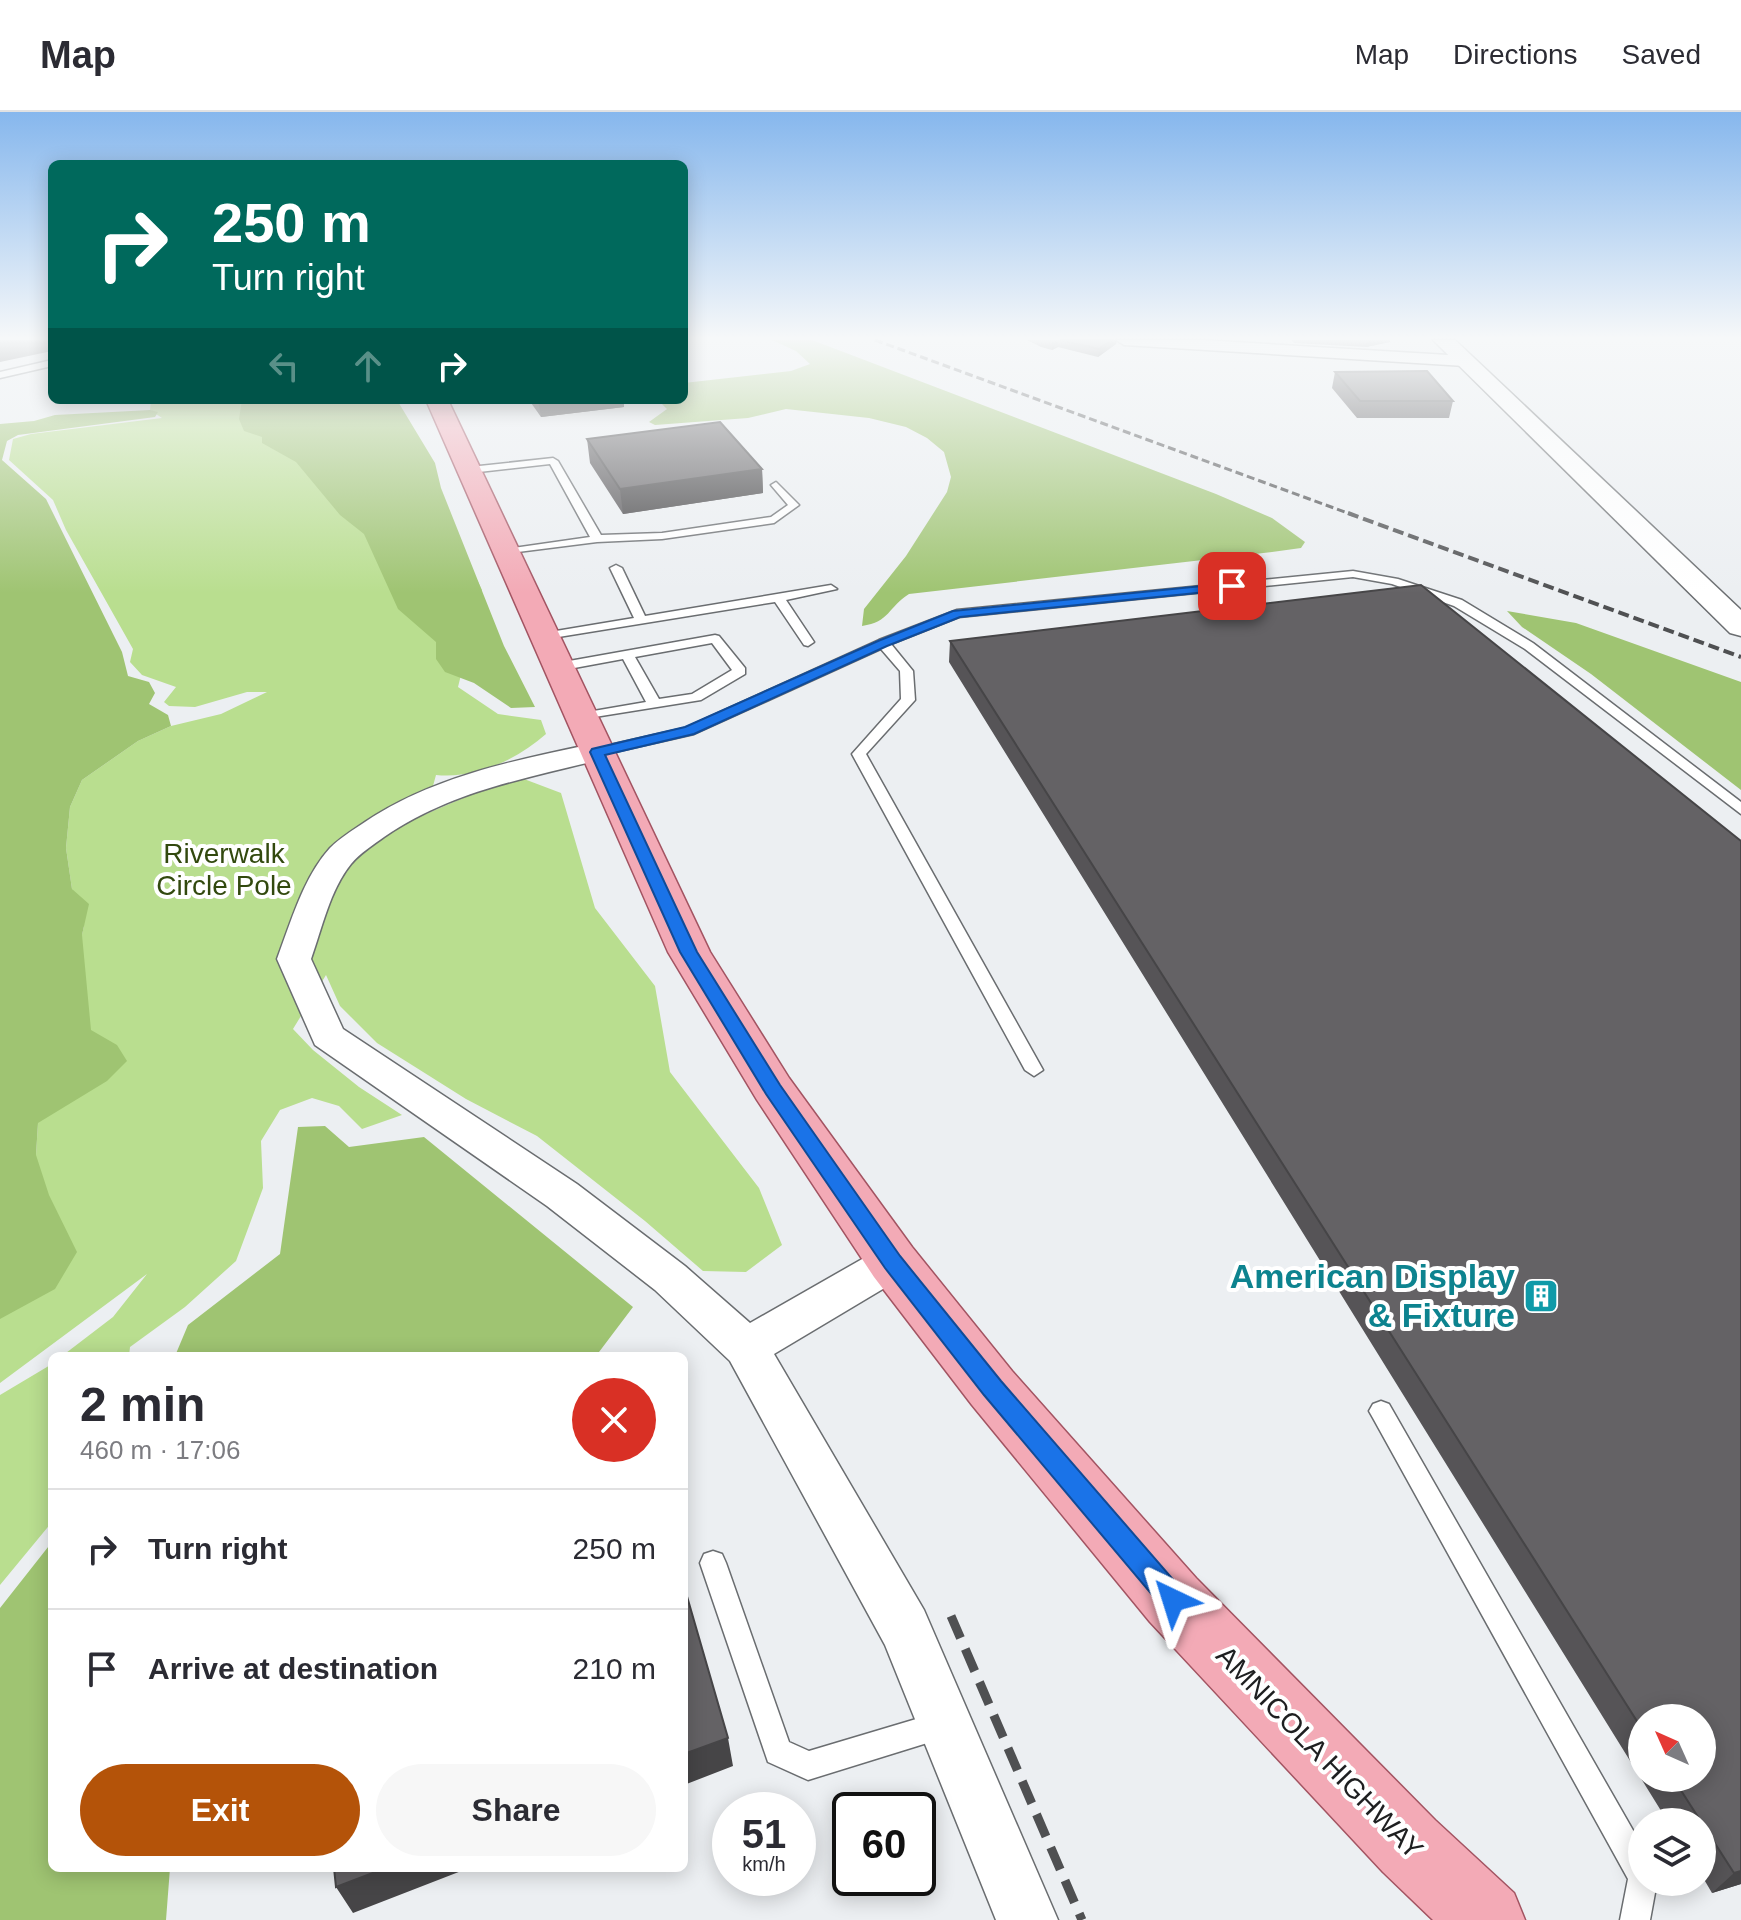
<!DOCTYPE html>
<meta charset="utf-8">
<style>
body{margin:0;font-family:Arial,sans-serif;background:#f7f7f7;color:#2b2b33;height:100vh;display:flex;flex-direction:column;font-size:30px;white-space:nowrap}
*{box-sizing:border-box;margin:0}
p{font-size:26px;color:#7c7c81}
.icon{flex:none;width:44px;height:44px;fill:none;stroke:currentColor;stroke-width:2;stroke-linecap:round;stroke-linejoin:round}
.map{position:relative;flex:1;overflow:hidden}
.details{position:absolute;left:48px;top:1240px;width:640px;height:520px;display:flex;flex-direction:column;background:#fff;border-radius:12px;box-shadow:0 4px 20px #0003}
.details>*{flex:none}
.guide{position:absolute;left:48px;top:48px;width:640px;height:244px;border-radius:12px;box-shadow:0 4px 20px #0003;background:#00695c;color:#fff;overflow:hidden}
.needle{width:52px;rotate:315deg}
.buttons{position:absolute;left:1628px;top:1592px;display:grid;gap:16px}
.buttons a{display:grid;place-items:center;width:88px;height:88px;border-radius:50%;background:#fff;box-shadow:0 4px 20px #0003;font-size:40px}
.speed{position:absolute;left:712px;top:1680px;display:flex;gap:16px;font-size:40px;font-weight:700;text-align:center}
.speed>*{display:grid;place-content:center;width:104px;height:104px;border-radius:50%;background:#fff;box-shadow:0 4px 20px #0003;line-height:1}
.speed small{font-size:20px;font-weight:400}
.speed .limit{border:4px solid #111;border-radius:12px;background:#fff;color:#111}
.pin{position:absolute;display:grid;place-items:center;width:68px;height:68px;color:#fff;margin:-34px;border-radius:16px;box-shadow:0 4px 12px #0006}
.me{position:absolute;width:88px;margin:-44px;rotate:319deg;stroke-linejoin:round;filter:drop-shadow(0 0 6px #0008)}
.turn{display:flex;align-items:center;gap:28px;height:168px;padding:0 32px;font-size:36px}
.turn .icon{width:104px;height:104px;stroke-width:2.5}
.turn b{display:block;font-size:56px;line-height:68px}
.lanes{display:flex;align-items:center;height:76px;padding:0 32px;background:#0003;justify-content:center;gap:40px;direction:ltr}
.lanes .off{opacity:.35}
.round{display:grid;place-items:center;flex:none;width:84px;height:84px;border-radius:42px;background:#f7f7f7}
.head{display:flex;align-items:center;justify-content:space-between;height:136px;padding:0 32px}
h1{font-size:48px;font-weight:800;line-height:60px}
.button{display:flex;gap:16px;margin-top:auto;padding:16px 32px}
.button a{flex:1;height:92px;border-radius:48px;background:#b45309;color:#fff;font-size:32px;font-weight:800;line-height:92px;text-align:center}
.button a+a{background:#f7f7f7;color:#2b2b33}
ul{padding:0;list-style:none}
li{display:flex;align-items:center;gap:24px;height:120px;padding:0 32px;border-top:2px solid #e1e1e2}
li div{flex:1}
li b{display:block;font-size:30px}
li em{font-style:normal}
header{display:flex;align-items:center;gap:48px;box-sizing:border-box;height:112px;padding:0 40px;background:#fff;border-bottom:2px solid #e1e1e2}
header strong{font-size:38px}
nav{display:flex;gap:44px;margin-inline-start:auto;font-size:28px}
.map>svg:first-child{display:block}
.green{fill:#b9de8f}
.forest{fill:#9fc472}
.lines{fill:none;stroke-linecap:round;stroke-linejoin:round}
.lane-casing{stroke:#6a6d70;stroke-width:3}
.street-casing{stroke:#6a6d70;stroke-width:3}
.secondary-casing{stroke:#6a6d70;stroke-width:3}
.primary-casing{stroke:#a35462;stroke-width:3}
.lane{fill:#fff;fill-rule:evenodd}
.street{fill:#fff;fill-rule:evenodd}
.secondary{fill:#fff;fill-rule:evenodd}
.primary{fill:#f3aab6;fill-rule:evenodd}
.rail-far2{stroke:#4f5052;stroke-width:3;stroke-dasharray:8 4;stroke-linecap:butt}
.rail-far1{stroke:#4f5052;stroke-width:4;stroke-dasharray:11 5;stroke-linecap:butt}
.rail{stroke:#4f5052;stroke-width:9;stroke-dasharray:24 12;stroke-linecap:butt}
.wall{fill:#565457;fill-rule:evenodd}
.shaded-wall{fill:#464547}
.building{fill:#646265;stroke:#464547;stroke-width:2}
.route{fill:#1a73e8;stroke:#114b97;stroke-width:2}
.labels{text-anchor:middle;stroke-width:8;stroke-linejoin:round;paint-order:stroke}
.park-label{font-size:28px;fill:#32490e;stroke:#fff}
.street-label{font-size:28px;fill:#1e1f20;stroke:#fff}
.near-culture-label{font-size:34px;font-weight:bold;fill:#0d838f;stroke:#fff;text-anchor:end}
</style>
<header>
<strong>Map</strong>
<nav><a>Map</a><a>Directions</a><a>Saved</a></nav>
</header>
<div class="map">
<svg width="1741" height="1808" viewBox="0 0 1741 1808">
<rect width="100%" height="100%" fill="#eceff2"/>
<path class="green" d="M151,288h238l93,190 -24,97 40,27 43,6 5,14c-30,26 -70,45 -110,41l-6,22 -11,20 58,-25 47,-13 37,14 34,115 60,78 15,86 89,116 23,57 -36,27 -43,-1 -58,-50 -108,-85 -71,-37 -89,-56 -37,-37 -14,-31 -33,54 20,21 46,37 43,28 -40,14 -23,-23 -27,-8 -32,12 -19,31 2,47 -27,73 -51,46 -55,40 -1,9h-67l51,-39 34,-43 -147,109v-152l36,-76 2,-32 46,-197 -12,-37 -6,-41 4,-41 12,-27 56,-39 33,-15 50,-12 46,-22h-20l-52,15 -26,-1 -5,-4 12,-15 -34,-12 -12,-13 3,-13 -67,-119 -13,-30 -44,-40 4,-21 18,-5 131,-16 -12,-8z
M52,1252v158l-52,63v-190z"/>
<path class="forest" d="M772,228h40l404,154 56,24 33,24 -4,6 -29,4 -363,42c-21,13 -19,28 -47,32l2,-17 42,-53 41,-64 4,-15 -7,-25 -17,-14 -21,-11 -37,-9 -83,-9 -38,9 -93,7 -6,-3 18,-13 -9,-9h26v-17l107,-12 19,-7 -14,-13z
M242,288h155l38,63 6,25 63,158 31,61 -24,1 -37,-25 -29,-11 -9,-13v-17l-38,-33 -34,-75 -24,-19 -44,-53 -34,-19v-6l-18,-6 -5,-12z
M150,298l8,2 -3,5 -137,18 -11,6 -5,19 44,39 76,153 6,24 21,6 6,11 -6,11 19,11 3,11 -33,15 -56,39 -12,27 -4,41 6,41 17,15 -7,31 9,95 26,15 10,16 -20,20 -69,42 -2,32 13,40 28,57 -22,37 -55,30v-895l34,-3 21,-6z
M1507,499l69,12 165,59v108l-150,-116 -69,-47z
M325,1014l24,21 75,-10 209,170 -37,49h-421l13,-31 92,-71 18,-127z
M52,1430v326h118l-4,52h-166v-312z"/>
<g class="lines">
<g class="lane-casing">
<path id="lane" d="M52,248v6l-52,12v-6z
M553,346l5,3 43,74 61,-2 109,-16 17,-12 -17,-20 5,-3 23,23 -25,18 -112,16 -65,3 -95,12v-4l4,-1 84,-12 -40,-73 -80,9 -5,-3 5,-3z
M616,453l6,3 23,48 186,-31 6,4 -51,11 28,42 -6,4 -4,-1 -29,-43 -235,38 -2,-3 6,-4 90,-15 -24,-50z
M1353,459l45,8 64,21 71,43 208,159v12l-216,-165 -71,-43 -62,-22 -39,-7 -394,40 -68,27 22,27 2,29 -49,54 177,316 -9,6 -9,-6 -173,-316 49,-55 -1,-28 -19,-22 -187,85 -97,22 -7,-4 2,-3 93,-21 194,-88 78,-30z
M715,523l4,1 26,32v6l-44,26 -125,20v-6l70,-12 -23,-43 -65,12 -6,-4 6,-4zM712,531l20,27 -40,24 -33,5 -24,-42z
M1381,1289l8,3 253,442v36h15l-7,38h-30l8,-41 -255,-461 -4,-7 4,-7z
M713,1439l9,3 4,9 63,179 20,9 134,-40 10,4 4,10 -4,10 -145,45 -40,-18 -68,-199 4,-9z"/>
</g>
<g class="street-casing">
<path id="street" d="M1116,228h86l263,16 9,5 -9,5 -341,-21z
M597,631l10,3 4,6 -4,6c-79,20 -154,32 -223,79 -11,8 -24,16 -33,27 -21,26 -29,64 -40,95l32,70 234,155 108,82 65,57 128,-73 15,-5 15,5 7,12 -7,12 -134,80 150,256 134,310h-62l-111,-275 -155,-284 -75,-71 -108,-84 -232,-161 -38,-86c14,-37 26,-81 53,-111 10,-10 23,-18 35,-26 69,-46 151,-62 232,-79z"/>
</g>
<g class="secondary-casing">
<path id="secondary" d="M1433,228h22l286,270v26l-11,-3z"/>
</g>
<g class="primary-casing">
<path id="primary" d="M426,288h22l262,552 79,126 123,169 100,124 184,207 239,242 79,73 11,27h-92l-50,-48 -233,-250 -178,-217 -98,-128 -117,-177 -89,-148z"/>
</g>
<use href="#lane" class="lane"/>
<use href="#street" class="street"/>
<use href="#secondary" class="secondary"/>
<use href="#primary" class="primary"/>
<path class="rail-far2" d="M875,228l478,175"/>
<path class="rail-far1" d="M1348,401l393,144"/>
<path class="rail" d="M951,1504l131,304"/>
</g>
<path class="wall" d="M1027,228h90l-1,4 -18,13 -40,-10 -6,3 -11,-3z
M1291,228h99v2l-24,5 -72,-4z
M1335,260l118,29 -4,17h-92l-25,-30z
M529,288h95v7l-83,10z
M587,327l175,30 1,24 -140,21 -33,-51z
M1421,473l320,256v1043l-29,9 -10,-17v-54h-34l-719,-1160 1,-21zM1642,1606h60v60h-60z"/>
<path class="shaded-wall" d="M0,228h52v11l-52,11z
M1058,228v7l-6,3v-8z
M1112,228h5l-1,4 -18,13 1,-8z
M1367,228h23v2l-24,5z
M538,288h86v7l-83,10z
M762,357l1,24 -140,21 -3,-25z
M728,1626l5,28 -49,19v-31z
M386,1756h83l-116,45 -17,-26z
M1741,1759v13l-29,9 22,-20z"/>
<path class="building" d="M1060,228h52l-13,9z
M1427,259l26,30h-93l-25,-29z
M720,310l42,47 -142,20 -33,-50z
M1421,473l320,256v1030l-7,2 -61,-95h29v-60h-60v11l-692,-1088z
M684,1474l44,152 -44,16z
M334,1756h52l-50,19z"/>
<linearGradient id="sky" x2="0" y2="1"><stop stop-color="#86b7ed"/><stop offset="0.47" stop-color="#f6f8f9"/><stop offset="1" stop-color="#f6f8f9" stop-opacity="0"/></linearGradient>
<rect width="1741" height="481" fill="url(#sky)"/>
<path class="route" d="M1232,471l4,1v5l-276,28 -73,29 -193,88 -89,21 92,197 83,133 120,171 101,125 182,210 4,9 -4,9 -10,3 -9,-3 -180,-214 -99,-127 -119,-174 -86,-142 -90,-200 2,-3 93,-22 193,-86 75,-30z"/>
<defs>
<g id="building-square" transform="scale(1.8)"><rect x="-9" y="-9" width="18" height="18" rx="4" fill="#0f9aa8" stroke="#fff"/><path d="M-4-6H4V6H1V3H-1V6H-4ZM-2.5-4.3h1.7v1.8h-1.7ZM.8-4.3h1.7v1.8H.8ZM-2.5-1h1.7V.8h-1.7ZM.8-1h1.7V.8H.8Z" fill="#fff"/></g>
</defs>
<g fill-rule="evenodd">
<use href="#building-square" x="1541" y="1184"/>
</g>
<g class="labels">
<g class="park-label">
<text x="224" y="751">Riverwalk<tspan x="224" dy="32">Circle Pole</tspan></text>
</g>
<g class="street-label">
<text transform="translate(1320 1640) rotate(46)" y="10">AMNICOLA HIGHWAY</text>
</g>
<g class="near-culture-label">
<text x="1515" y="1176">American Display<tspan x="1515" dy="39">&amp; Fixture</tspan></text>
</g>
</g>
</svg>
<div class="buttons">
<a><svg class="needle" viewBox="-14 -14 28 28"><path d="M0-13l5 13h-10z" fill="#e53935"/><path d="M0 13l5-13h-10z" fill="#7c7c81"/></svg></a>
<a><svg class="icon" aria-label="layers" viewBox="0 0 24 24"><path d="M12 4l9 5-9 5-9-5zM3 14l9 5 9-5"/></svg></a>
</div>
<div class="speed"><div>51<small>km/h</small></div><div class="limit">60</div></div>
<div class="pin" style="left:1232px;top:474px;background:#d93025"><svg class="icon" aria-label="arrive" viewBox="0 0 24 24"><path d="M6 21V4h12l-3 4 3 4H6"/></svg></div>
<svg class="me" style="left:1173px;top:1488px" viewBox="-20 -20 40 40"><path d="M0-17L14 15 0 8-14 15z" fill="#1a73e8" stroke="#fff" stroke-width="4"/></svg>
<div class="guide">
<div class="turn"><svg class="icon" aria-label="right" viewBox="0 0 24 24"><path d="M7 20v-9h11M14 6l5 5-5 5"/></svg><div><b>250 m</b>Turn right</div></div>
<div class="lanes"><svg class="icon off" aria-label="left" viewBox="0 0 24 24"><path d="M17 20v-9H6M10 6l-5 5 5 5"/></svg><svg class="icon off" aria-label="ahead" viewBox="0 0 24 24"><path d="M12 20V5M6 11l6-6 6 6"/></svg><svg class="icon" aria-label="right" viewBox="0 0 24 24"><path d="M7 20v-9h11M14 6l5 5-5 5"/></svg></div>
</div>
<section class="details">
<div class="head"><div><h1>2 min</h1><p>460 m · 17:06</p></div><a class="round" style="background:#d93025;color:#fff"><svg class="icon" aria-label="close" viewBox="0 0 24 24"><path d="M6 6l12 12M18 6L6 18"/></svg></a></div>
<ul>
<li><svg class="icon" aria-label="right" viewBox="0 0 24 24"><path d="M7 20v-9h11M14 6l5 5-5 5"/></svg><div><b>Turn right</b></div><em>250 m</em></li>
<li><svg class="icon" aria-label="arrive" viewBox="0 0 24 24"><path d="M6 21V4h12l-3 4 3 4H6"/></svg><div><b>Arrive at destination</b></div><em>210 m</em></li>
</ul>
<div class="button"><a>Exit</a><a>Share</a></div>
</section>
</div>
